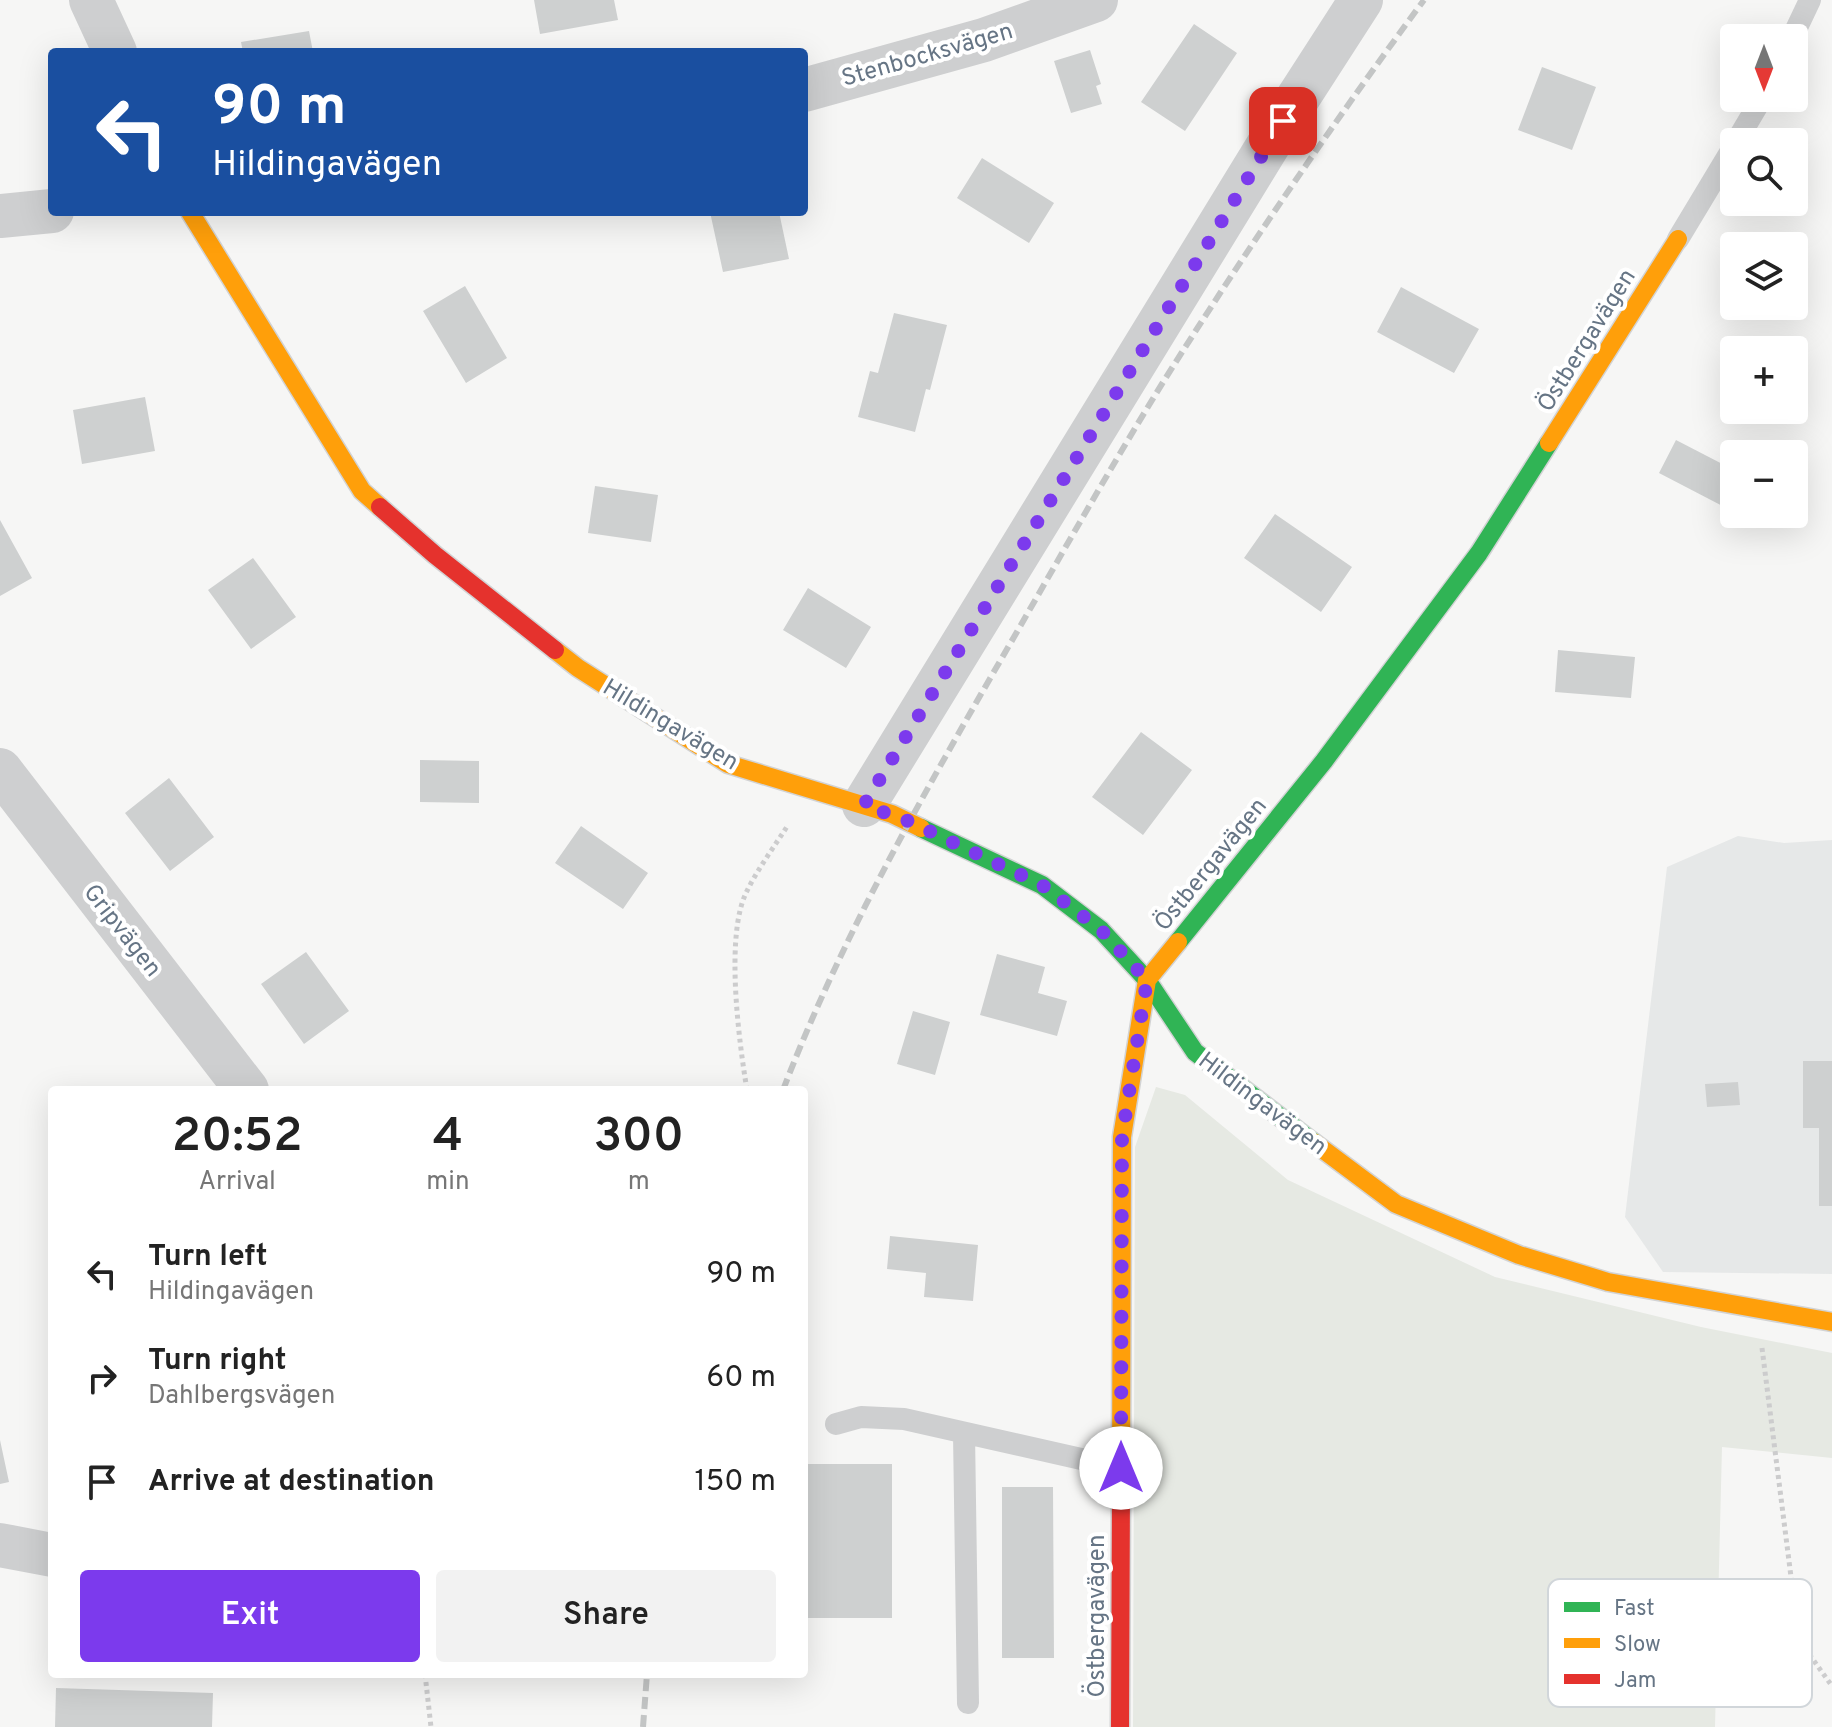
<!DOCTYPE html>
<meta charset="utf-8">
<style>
body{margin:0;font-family:Overpass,sans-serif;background:#f2f2f2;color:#222;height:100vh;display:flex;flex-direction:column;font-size:30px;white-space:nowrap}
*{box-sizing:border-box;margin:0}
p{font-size:26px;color:#767676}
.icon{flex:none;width:44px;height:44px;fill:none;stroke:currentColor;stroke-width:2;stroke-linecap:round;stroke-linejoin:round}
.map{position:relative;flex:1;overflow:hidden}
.drawer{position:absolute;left:48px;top:1086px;width:760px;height:592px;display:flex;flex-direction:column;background:#fff;border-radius:8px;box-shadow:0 8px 32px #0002}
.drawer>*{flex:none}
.top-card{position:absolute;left:48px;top:48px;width:760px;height:168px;border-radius:8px;box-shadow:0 8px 32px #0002;background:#1a4fa0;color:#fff;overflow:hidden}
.needle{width:52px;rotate:180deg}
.buttons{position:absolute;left:1720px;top:24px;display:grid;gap:16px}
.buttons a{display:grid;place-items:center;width:88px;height:88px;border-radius:8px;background:#fff;box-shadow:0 8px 32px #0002;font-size:40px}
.pin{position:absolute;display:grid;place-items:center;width:68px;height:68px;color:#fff;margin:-34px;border-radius:16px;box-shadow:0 4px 12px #0006}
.me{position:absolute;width:88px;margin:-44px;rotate:0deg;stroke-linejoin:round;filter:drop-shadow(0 0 6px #0008)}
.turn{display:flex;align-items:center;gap:28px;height:168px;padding:0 32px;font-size:36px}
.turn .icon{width:104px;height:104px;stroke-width:2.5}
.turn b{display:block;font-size:56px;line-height:68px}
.eta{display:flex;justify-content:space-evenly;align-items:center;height:136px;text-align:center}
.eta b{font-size:48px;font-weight:600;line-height:56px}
.primary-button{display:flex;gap:16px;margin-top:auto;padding:16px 32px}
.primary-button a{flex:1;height:92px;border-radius:8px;background:#7c3aed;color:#fff;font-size:32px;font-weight:600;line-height:92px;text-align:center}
.primary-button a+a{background:#f2f2f2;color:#222}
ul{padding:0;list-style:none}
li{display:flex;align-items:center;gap:24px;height:104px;padding:0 32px}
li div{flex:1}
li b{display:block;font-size:30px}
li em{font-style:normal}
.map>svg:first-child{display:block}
.built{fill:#e6e8e8}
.green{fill:#e6e9e3}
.building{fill:#ced0d0}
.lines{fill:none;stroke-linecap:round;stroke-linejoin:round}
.fast-casing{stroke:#d2d3d4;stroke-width:21}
.slow-casing{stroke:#d2d3d4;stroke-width:21}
.jam-casing{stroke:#d2d3d4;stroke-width:21}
.path{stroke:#cccccd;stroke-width:5;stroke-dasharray:4 4;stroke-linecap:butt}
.lane{stroke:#cecfd0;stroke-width:22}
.street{stroke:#cecfd0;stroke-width:44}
.fast{stroke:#30b455;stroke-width:18}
.slow{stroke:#ff9f0a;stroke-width:18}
.jam{stroke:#e5322d;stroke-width:18}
.rail{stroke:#c3c5c5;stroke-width:6;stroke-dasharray:12 6;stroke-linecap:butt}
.route{stroke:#7c3aed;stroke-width:14;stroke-dasharray:0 25.2}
.labels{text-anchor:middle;stroke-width:8;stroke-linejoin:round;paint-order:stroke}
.street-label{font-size:24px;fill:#667585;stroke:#fff}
.key{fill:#fff;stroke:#d1d6da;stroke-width:2}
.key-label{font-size:22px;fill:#667585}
</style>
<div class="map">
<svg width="1832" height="1727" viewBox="0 0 1832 1727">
<rect width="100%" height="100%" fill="#f6f6f5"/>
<path class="built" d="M1738,836l46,7 48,-3v434l-169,-2 -38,-55 42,-350z"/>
<path class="green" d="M1156,1087l29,8 103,85 207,97 206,50 131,26v105l-110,-11 -7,280h-582l2,-580z"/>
<path class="building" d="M534,0h80l4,20 -78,14z
M1194,24l43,29 -52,78 -44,-29z
M309,31l4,21h-70l-2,-10z
M1090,50l11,34 -5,2 6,18 -31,9 -17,-52z
M1542,67l54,20 -24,63 -54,-20z
M982,158l72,45 -25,40 -72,-45z
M710,212h69l10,47 -66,13z
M465,286l42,72 -41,25 -43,-72z
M1401,287l78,42 -25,44 -77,-41z
M894,313l53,12 -17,65 -4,-1 -11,43 -57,-15 12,-46 8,2z
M145,397l10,54 -73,13 -9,-54z
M1676,440l58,30v42l-75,-39z
M595,486l63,9 -7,47 -63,-9z
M1275,514l77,53 -31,45 -77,-54z
M0,520l32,58 -32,18z
M253,558l43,59 -45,32 -43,-59z
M808,588l63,39 -25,41 -63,-38z
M1558,650l77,7 -4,41 -76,-6z
M1141,732l51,38 -49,65 -51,-38z
M420,760l59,1v42l-59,-1z
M169,778l45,59 -44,34 -45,-58z
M581,826l67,47 -25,36 -68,-46z
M306,952l43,59 -45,33 -43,-60z
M997,954l48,13 -7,26 29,8 -10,35 -77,-21z
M913,1011l37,11 -15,53 -38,-11z
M1803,1061h29v145h-13v-78h-16z
M1738,1082l2,23 -33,2 -2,-23z
M890,1236l88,9 -5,56 -49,-4 2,-24 -39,-4z
M0,1440l9,42 -9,2z
M806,1464h86v154h-85z
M1002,1487h51l1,171h-52z
M56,1688l157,5 -1,34h-157z"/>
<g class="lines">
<g class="fast-casing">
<path id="fast" d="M921,828l121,57 59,45 46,50 48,72 118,90
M1178,942l146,-181 155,-208 70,-110"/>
</g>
<g class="slow-casing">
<path id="slow" d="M190,212l172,279 18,16
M1549,443l129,-204
M555,650l23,18 150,96 164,50 29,14
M1313,1142l83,62 123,51 89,27 224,40
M1121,1487l1,-350 25,-157 31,-38"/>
</g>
<g class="jam-casing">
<path id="jam" d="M380,507l55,48 120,95
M1120,1727l1,-240"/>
</g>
<path class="path" d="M747,1090c-8,-48 -22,-153 -1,-197 11,-23 28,-46 42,-68
M1762,1348l37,292 33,46
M425,1674l6,53"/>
<path class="lane" d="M1792,38l18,-38
M1736,142l26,-44
M1678,239l56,-93
M836,1424l25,-7 43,2 217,49
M964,1433l4,270"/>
<path class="street" d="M91,0l24,52
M804,90l180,-50 112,-40
M0,216l52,-5
M0,770l247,320
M864,805l419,-684 78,-121
M0,1545l52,10"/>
<use href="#fast" class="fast"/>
<use href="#slow" class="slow"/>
<use href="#jam" class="jam"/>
<path class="rail" d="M783,1090c61,-159 146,-306 231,-453 50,-87 99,-174 151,-258 82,-130 168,-256 259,-379
M643,1727l4,-53"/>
</g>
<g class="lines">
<path class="route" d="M1121,1468l1,-331 25,-157 -46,-50 -59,-45 -134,-64 -44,-16 419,-684"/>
</g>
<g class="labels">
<g class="street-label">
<text transform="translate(927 54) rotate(-16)" y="8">Stenbocksvägen</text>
<text transform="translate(1586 340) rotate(-58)" y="8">Östbergavägen</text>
<text transform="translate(671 724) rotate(31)" y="8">Hildingavägen</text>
<text transform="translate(1210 864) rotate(-51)" y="8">Östbergavägen</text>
<text transform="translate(123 930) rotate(52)" y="8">Gripvägen</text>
<text transform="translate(1263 1103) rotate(37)" y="8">Hildingavägen</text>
<text transform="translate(1096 1616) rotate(-90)" y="8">Östbergavägen</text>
</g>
</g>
<rect x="1548" y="1579" width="264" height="128" rx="12" class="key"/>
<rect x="1564" y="1602" width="36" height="10" fill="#30b455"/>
<rect x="1564" y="1638" width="36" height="10" fill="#ff9f0a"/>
<rect x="1564" y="1674" width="36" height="10" fill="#e5322d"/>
<g class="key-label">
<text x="1614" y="1615">Fast</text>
<text x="1614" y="1651">Slow</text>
<text x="1614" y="1687">Jam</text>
</g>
</svg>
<div class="buttons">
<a><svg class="needle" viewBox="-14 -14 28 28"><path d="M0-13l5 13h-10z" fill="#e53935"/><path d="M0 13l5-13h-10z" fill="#767676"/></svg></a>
<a><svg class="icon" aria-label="search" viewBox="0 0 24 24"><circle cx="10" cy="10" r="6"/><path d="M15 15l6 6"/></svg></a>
<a><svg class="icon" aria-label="layers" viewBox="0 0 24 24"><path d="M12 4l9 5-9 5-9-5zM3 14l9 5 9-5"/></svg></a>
<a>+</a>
<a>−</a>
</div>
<div class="pin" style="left:1283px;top:121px;background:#d93025"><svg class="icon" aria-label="arrive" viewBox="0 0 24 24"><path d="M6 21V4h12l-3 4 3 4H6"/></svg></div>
<svg class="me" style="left:1121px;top:1468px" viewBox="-20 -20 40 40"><circle r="19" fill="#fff"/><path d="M0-13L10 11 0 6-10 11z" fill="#7c3aed"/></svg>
<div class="top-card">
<div class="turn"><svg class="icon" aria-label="left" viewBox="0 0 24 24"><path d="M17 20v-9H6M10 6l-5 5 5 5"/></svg><div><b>90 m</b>Hildingavägen</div></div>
</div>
<section class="drawer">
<div class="eta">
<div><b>20:52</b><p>Arrival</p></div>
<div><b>4</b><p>min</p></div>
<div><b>300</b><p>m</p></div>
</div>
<ul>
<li><svg class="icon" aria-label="left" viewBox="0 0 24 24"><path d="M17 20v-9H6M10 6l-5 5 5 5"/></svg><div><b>Turn left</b><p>Hildingavägen</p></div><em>90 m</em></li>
<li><svg class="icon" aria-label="right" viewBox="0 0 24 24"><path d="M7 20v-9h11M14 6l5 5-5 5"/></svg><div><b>Turn right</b><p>Dahlbergsvägen</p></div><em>60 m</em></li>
<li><svg class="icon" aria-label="arrive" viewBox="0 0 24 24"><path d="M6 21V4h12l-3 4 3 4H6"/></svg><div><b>Arrive at destination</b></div><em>150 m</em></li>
</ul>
<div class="primary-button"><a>Exit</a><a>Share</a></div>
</section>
</div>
